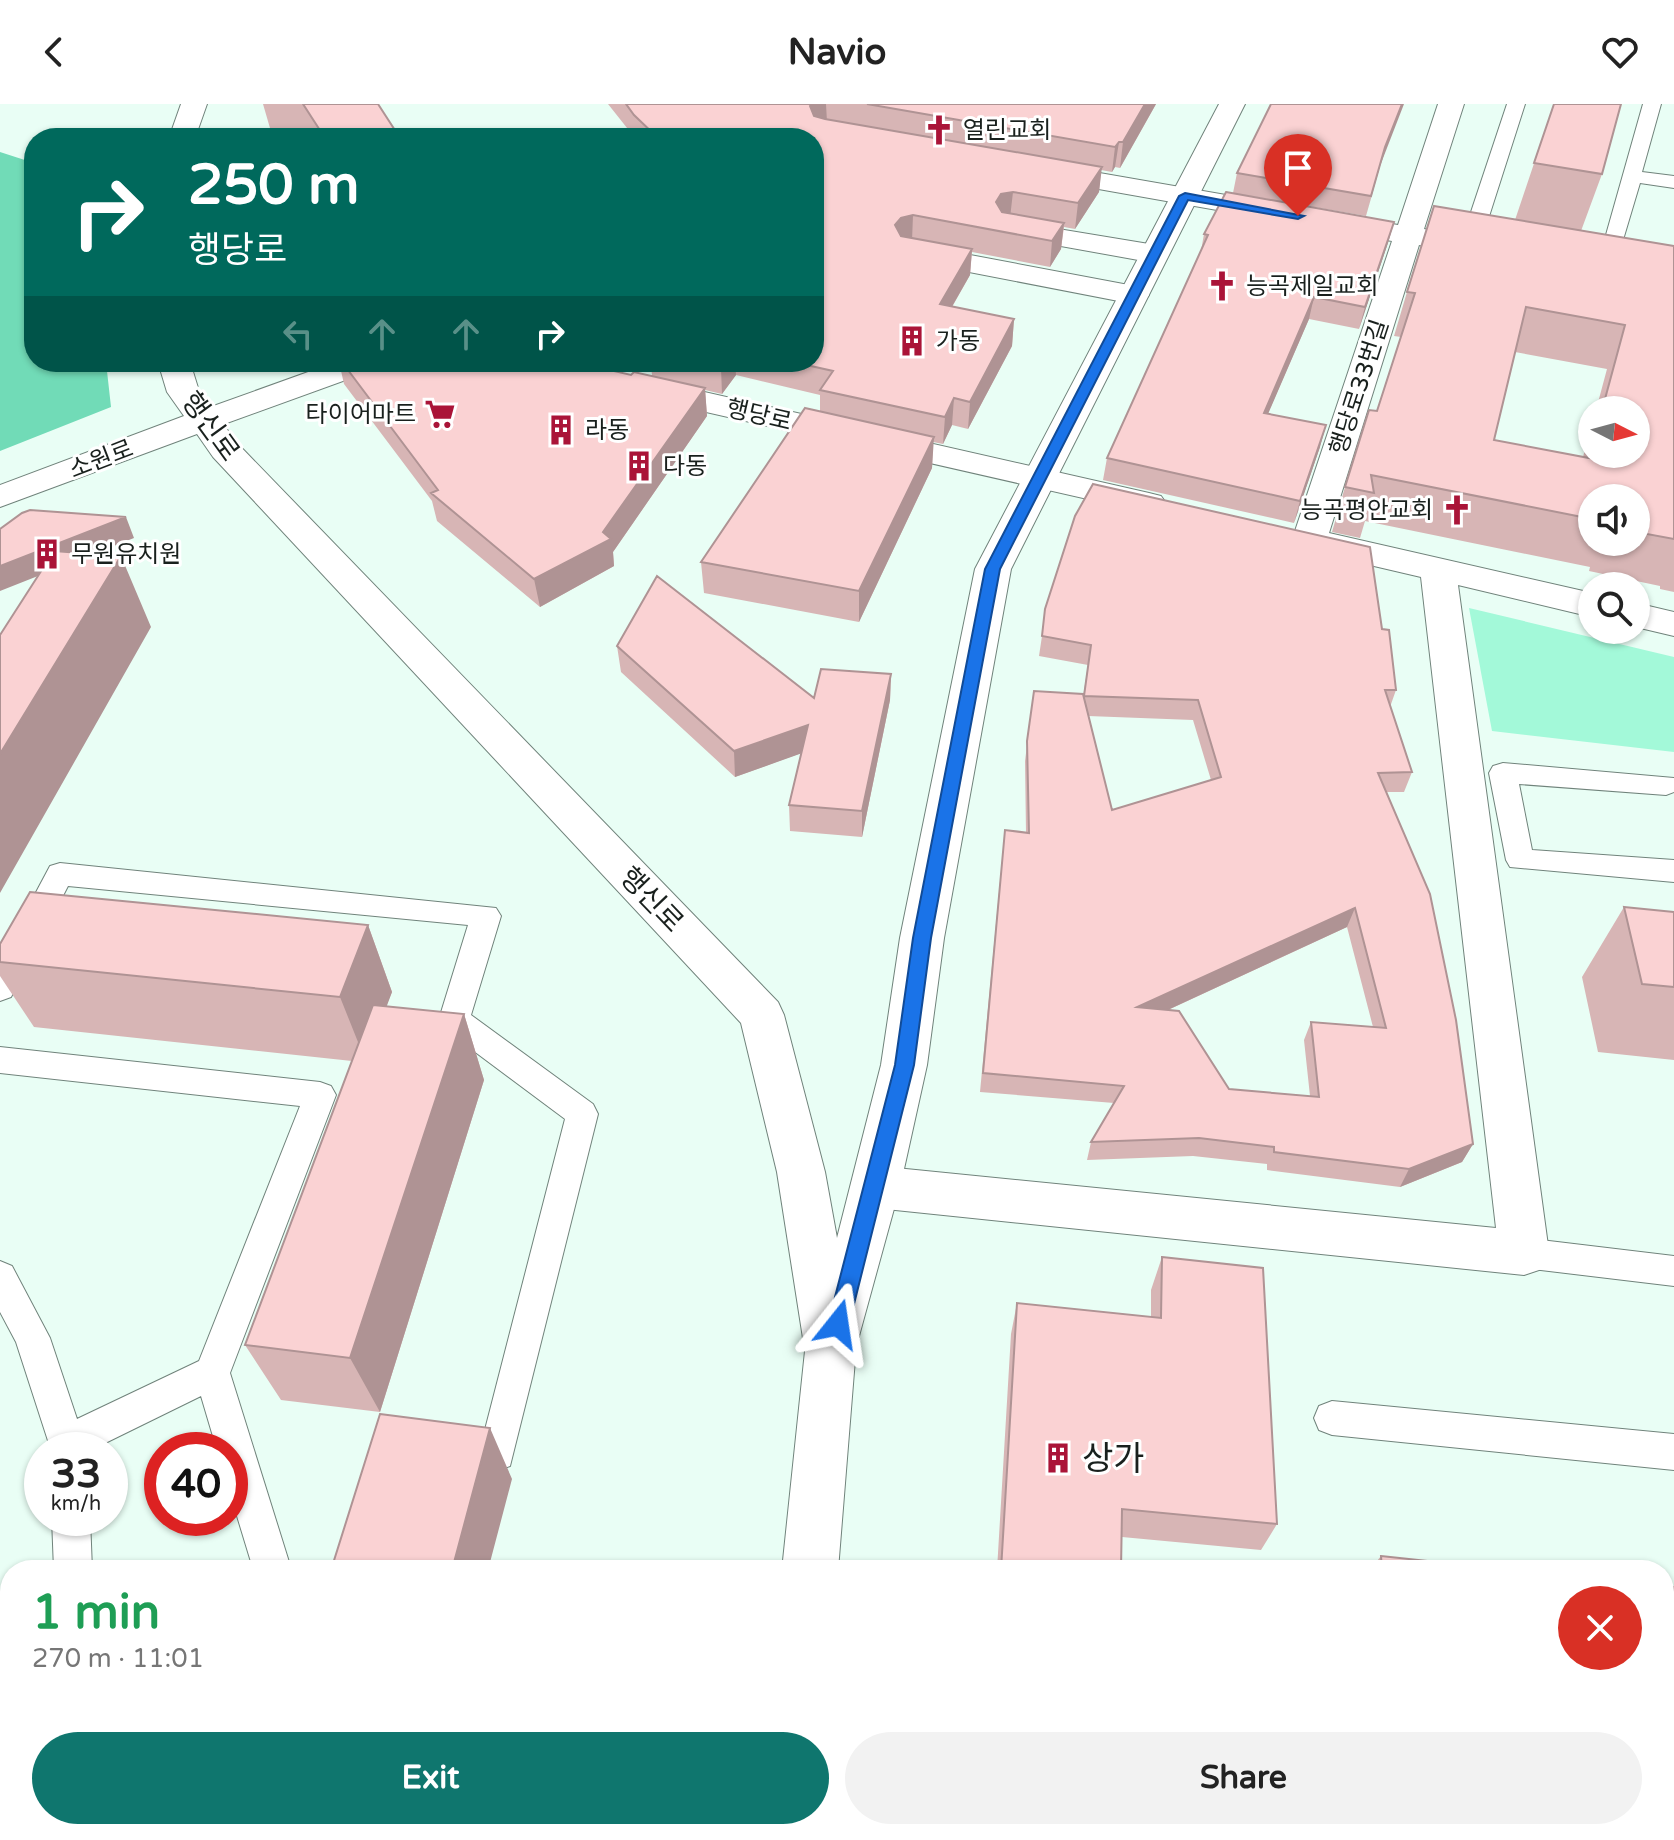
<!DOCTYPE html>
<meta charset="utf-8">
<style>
body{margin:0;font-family:"Varela Round","Noto Sans KR",sans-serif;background:#f2f2f2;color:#222;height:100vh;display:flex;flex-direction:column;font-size:30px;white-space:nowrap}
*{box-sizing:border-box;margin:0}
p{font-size:26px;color:#767676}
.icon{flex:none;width:44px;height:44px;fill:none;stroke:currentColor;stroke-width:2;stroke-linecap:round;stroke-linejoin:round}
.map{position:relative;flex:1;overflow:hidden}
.drawer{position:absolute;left:0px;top:1456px;width:1674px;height:280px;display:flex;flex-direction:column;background:#fff;border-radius:32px 32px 0 0;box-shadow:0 2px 6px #0004}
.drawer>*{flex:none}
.hud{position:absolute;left:24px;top:24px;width:800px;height:244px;border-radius:32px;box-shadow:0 2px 6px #0004;background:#00695c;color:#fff;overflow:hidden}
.needle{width:52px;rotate:96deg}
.controls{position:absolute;left:1578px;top:292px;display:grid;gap:16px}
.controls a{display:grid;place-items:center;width:72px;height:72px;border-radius:50%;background:#fff;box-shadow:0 2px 6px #0004;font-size:40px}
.speed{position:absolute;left:24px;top:1328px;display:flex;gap:16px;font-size:40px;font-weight:700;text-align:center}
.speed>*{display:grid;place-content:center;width:104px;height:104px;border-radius:50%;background:#fff;box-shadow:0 2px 6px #0004;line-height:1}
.speed small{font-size:20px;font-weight:400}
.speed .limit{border:12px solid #d22;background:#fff;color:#111}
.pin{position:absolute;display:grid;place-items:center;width:68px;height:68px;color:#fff;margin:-82px -34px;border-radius:50% 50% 50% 0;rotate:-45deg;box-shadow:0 0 8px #0007}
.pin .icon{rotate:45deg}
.me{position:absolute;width:88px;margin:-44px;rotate:15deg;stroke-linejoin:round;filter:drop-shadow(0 0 6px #0008)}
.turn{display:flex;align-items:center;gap:28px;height:168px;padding:0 32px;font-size:36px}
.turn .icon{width:104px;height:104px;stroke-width:2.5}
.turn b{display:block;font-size:56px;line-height:68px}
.lanes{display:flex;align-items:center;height:76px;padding:0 32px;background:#0003;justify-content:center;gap:40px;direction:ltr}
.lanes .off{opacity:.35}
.round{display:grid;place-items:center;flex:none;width:84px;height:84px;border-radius:42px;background:#f2f2f2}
.head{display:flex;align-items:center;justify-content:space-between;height:136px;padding:0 32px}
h1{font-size:48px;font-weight:800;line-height:60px;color:#1e9e55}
.primary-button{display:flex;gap:16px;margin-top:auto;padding:16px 32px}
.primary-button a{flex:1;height:92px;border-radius:48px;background:#0f766e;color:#fff;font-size:32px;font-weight:800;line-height:92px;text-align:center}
.primary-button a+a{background:#f2f2f2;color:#222}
header{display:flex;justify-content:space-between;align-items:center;height:104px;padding:0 32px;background:#fff;font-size:36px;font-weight:800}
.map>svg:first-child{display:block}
.green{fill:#a3f9d9}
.forest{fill:#71dbb7}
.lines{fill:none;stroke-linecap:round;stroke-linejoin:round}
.lane-casing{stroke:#70837b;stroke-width:2}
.street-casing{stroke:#70837b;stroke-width:2}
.secondary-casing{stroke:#70837b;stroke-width:2}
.lane{fill:#fff;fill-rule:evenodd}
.street{fill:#fff;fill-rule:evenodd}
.secondary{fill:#fff;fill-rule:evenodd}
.wall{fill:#d7b5b5;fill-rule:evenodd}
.shaded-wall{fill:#af9394}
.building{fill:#fad2d3;stroke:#af9394;stroke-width:2;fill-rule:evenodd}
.route{fill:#1a73e8;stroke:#114b97;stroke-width:2}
.labels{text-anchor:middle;stroke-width:6;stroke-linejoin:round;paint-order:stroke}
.far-poi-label{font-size:24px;fill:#19201d;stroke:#fff;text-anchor:start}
.far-street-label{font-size:24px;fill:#19201d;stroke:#fff}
.street-label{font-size:28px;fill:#19201d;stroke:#fff}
.near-poi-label{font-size:34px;fill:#19201d;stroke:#fff;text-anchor:start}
</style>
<header><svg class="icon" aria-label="back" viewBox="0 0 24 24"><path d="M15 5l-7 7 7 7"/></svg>Navio<svg class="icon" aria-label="heart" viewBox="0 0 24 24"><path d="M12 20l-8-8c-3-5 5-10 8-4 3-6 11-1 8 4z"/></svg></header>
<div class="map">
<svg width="1674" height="1736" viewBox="0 0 1674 1736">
<rect width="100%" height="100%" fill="#e9fef5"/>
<path class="green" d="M1469,504l205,49v95l-182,-21z"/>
<path class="forest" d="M0,48l34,11v199h72l5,45 -111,44z"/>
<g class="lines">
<g class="lane-casing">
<path id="lane" d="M1507,0h18l-40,125 17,3 3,4 -10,6 -28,-5 -3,-4z
M1643,0h18l-19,68 32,4v12l-34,-5 -23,77 -7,2 -28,-6 -3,-4 3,-4 20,1z
M1503,659l171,15v14l-8,3 -147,-11 13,66 142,10v22l-164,-15 -4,-7 -17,-87 4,-7z
M60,759l436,45 5,8 -30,99 122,89 5,10 -88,352 -13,5 -13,-5 -5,-13 86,-334 -122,-91 -4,-9 29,-94 -400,-39 -57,111 -11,4v-41l50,-94z
M0,943l320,35 11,4 5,9 -106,278 59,189 -1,8h-38l1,-8 -21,-69v-43h-13l-16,-54 -110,54h-40l-35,-108 -16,-30v-51l12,5 38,72 27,81 122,-58 101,-255 -300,-33z
M1524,1134l150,18v30l-150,-18 -12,-4 -5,-11 5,-11z
M1332,1297l342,33v36l-342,-35 -13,-5 -5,-12 5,-12z
M52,1414h38l2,52h-38z
M10,1709v17h32l-3,10h-39v-10l6,-15z
M202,1726h42l-1,10h-42z"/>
</g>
<g class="street-casing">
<path id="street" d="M1438,0h26l-40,125 69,13 4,6 -4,6 -10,3 -64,-12 -90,288 263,60v24l-134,-32 91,668 -7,16 -18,6 -648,-67 -17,-6 -7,-15 7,-15 17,-6 620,62 -75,-651 -124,-29 -5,-8 100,-299 -350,-62 -10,-2 -4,-6 4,-6 10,-2 356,62z
M1010,117l145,24 10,3 4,6 -4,6 -10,3 -155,-28 -4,-6 4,-6z
M912,140l222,42 10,3 5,6 -5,6 -10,3 -232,-45 -4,-6 4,-6z
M336,258h45l-5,7 -163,59 -11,3 -11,-3 -5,-7 5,-7z
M647,275l502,114 12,3 5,7 -5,7 -12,3 -513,-117 -5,-7 5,-7z
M1636,499l38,9v24l-38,-9z"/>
</g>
<g class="secondary-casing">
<path id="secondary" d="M181,0h26l-12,34h-26z
M1219,0h26l-234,465 -67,369 -17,127 -27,122 -44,160 -18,223h-56l23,-219 -28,-179 -36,-149 -528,-566 -16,-23 -197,73v-22l184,-69 -17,-24 -9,-30h32l9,29 38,52 541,559 6,13 41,157 12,66 44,-173 19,-127 75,-369z
M753,1726h62l-1,10h-62z"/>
</g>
<use href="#lane" class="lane"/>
<use href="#street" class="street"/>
<use href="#secondary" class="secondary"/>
</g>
<path class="wall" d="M263,0h115l22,34h-120l-8,-3z
M608,0h548l-36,64 -5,-1 -3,5 -11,-2 -2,22 -24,37 -11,-2 -3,22 -11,18 -78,-15 -2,23 -18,32 62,12 -2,27 -44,83 -16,-4 -9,19 -10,-2 -1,26 -73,154 -155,-29 -3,-31 119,-151v-16l-84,-20 -14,19 -17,-4 2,26 -94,136 1,14 -74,41 -103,-86 -5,-20 -88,-117 -5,-22h236l56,13 21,1 -1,-14h163v-224h-179z
M1554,0l48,70 -21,57 93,15v346l-14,-3v-3l-71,-15 1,-4 -225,-46 -5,17 -28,-6 13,-45 32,-76 24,-74 -7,-1 13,-44 108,-72zM1515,248l92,17 -11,41h40l-44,44v-31l-9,34 -89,-17zM1592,394h44v44h-44z
M1380,62l-14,50 -133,-23 4,-20z
M1394,118l-35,107 -50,-10 -41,94 52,34 -26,76 -191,-43 4,-22 94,-207 3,-17z
M1382,525l14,61 -6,17 22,65 -8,20h-17l86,352 -11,18 -62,25 -133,-17v-6l-74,-8 -106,4 4,-18 23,-39 -134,-11 23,-242 23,-17 -1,-72 9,-70 49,6 5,-32 -49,-9 3,-20zM1088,612l105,4 18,60 -99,30zM1347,823l26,100 -62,-5 -7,18 6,56 -81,-7 -61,-79z
M617,542l197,52 77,-24 -1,26 -28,137 -72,-6 -1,-26 12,-52 -66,24 -114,-105z
M1624,803l50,5v148l-76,-8 -16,-75z
M368,821l24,67 -6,14 78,8 20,66 -104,332 -99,-12 -36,-55 107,-284 -318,-34 -34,-51v-32z
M1162,1153l115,267 -16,26 -139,-13 -1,33h-124l14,-236 6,-31 134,14v-27z
M1381,1452l130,14h-141z
M1664,1482l10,1v173l-10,-1z
M981,1726h309v10h-310z"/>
<path class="shaded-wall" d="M812,0h14l1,18 -11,2 -6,-18z
M1145,0h11l-36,64 3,-26z
M1402,0h2l-24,62 -14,50 19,-69z
M1119,38l-4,25 -3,5 3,-25z
M1102,63l-3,25 -24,37 3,-26z
M1013,88l-3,26 -11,2 -3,-18 5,-8z
M913,111l-1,26 -12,3 -5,-19 6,-7z
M1394,118l-6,21 -29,86 6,-22z
M1064,119l-3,26 -11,18 2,-26z
M972,145l-2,26 -32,56 2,-27z
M1314,193l-5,22 -50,116 5,-22z
M1014,215l-2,27 -44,83 2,-27z
M725,258h10l1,13 -14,19 -1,-26z
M705,284l2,28 -94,136 1,14 -74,41 -6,-28 69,-47z
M954,294l-2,27 -9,19 2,-27z
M1326,321l-6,22 -26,76 6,-22z
M934,333l-2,31 -73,154v-31z
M126,413l8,21 -134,53v-25z
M121,452l30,71 -151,266v-139z
M891,570l-1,26 -28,137v-26z
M808,621v26l-73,26 -1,-26z
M1355,804l-8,19 -214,99 4,-19z
M368,821l24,67 -26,70 -26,-65z
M464,910l20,66 -104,332 -30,-54z
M1473,1040l-11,18 -62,25 9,-18z
M490,1324l22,51 -24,91h-36z
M381,1726h41l-3,10h-41z"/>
<path class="building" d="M303,0h75l22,34h-75z
M626,0h186l-2,2 4,10 11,3 277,48 -24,36 -65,-11 -12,2 -5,8 6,10 62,11 -12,18 -139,-26 -12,3 -6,7 6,11 71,13 -32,55 74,15 -44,83 -16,-4 -9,19 -125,-27 13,-19 -40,-9h21v-224h-156l-24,-23z
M867,0h278l-22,38h-4l-4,5z
M1271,0h131l-17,43 -14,49 -134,-23z
M1554,0h67l-19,70 -68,-11z
M1226,88l168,30 -29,85 -51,-10 -50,116 62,12 -26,76 -193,-43 101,-223 -4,-1z
M1434,102l240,40v293l-38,-7v-34h-44v21l-221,-44 3,18 -29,-6 24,-77 8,1 38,-118 -8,-1zM1526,203l99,18 -23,85h34v44h-44v-8l-3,12 -95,-18z
M342,258h233l56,13 3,-3 71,16 -102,144 8,7 -77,40 -103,-86 7,-3z
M695,258h30l-4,6z
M805,304l129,29 -75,154 -158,-29z
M1093,380l277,63 12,82 7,1 7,60h-11l27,82 -34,1 52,121 26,126 17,124 -64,25 -135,-17v-5l-75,-9 -108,4 33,-56 -141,-13 22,-243 24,3 -2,-92 7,-50 49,3 29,116 109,-33 -23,-77 -114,-4 7,-51 -49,-9 3,-27 30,-93zM1355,804l31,120 -75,-6 8,75 -90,-8 -50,-78 -42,-4z
M30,406l96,7 -126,49v-37l22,-16z
M54,447l67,5 -121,198v-119z
M657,472l157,122 7,-29 70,5 -29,137 -73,-6 19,-80 -74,26 -117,-105z
M30,788l338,33 -28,72 -340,-35v-18z
M1624,803l50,5v75l-32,-3z
M373,901l91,9 -114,344 -105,-13z
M1162,1153l101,11 14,256 -155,-15 -1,61h-120l16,-267 144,15z
M380,1310l110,14 -38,142h-121z
M1381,1452l130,14h-129z
M1664,1482l10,1v129l-10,-2z
M249,1726h132l-3,10h-132z
M986,1726h304v10h-305z"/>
<path class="route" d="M1185,89l119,23 -6,3 -110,-19 -188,369 -69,369 -17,127 -65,259 -3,7 -8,3 -7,-3 -3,-7 67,-259 18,-127 72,-369 194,-373z"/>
<defs>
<g id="church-bare" transform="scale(2.4)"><path d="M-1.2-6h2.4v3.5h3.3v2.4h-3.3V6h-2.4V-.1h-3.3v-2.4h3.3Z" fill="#aa1438" stroke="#fff" stroke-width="2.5" paint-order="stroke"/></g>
<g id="building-bare" transform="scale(2.4)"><path d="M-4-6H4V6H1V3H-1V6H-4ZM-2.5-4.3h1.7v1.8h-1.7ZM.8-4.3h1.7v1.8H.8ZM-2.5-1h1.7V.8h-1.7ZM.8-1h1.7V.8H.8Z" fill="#aa1438" stroke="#fff" stroke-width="2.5" paint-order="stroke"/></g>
<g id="supermarket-bare" transform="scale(2.4)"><path d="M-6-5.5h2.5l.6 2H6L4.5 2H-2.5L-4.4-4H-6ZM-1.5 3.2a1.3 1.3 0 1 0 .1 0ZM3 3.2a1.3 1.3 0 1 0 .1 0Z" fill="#aa1438" stroke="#fff" stroke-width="2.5" paint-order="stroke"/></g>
</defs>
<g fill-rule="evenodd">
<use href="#church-bare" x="939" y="26"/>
<use href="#church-bare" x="1222" y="182"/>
<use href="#building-bare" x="912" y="237"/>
<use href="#supermarket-bare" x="440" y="310"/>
<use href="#building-bare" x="561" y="326"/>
<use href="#building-bare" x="639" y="362"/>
<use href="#church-bare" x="1457" y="406"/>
<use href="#building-bare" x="47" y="450"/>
<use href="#building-bare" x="1058" y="1354"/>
</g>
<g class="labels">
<g class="far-poi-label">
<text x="963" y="34">열린교회</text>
<text x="1246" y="190">능곡제일교회</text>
<text x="936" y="245">가동</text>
<text x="416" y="318" text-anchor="end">타이어마트</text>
<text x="585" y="334">라동</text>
<text x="663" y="370">다동</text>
<text x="1433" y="414" text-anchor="end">능곡평안교회</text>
<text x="71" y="458">무원유치원</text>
</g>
<g class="far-street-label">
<text transform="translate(1359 283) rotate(-72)" y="8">행당로33번길</text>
<text transform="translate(759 311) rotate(13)" y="8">행당로</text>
<text transform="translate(101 355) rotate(-21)" y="8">소원로</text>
</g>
<g class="street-label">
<text transform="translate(211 322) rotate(54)" y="10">행신로</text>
<text transform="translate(652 795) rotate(46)" y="10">행신로</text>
</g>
<g class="near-poi-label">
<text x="1082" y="1366">상가</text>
</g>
</g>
</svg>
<div class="controls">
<a><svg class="needle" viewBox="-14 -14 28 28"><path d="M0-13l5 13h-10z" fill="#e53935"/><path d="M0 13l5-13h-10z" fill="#767676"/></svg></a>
<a><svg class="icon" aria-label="sound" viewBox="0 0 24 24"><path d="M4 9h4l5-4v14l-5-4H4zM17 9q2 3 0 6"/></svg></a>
<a><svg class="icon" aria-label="search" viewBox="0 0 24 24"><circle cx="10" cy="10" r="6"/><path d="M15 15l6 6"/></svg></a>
</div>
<div class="speed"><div>33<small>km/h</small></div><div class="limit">40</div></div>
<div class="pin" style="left:1298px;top:112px;background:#d93025"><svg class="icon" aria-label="arrive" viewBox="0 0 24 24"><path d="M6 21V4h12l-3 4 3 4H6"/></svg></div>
<svg class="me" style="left:838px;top:1220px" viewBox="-20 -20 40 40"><path d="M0-17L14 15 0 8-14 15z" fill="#1a73e8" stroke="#fff" stroke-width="4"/></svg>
<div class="hud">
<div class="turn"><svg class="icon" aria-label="right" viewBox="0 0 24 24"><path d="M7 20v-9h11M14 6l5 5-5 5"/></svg><div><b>250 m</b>행당로</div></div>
<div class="lanes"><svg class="icon off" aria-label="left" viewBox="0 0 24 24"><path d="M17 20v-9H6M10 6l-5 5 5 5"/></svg><svg class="icon off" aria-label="ahead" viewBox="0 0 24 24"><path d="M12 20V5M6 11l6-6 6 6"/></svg><svg class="icon off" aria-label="ahead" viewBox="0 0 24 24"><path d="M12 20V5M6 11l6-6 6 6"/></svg><svg class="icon" aria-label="right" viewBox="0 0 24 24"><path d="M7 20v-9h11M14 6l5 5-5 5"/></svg></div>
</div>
<section class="drawer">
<div class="head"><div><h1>1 min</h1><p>270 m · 11:01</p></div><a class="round" style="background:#d93025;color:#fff"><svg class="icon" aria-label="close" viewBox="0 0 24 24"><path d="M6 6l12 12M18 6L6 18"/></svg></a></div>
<div class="primary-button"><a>Exit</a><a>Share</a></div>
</section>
</div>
